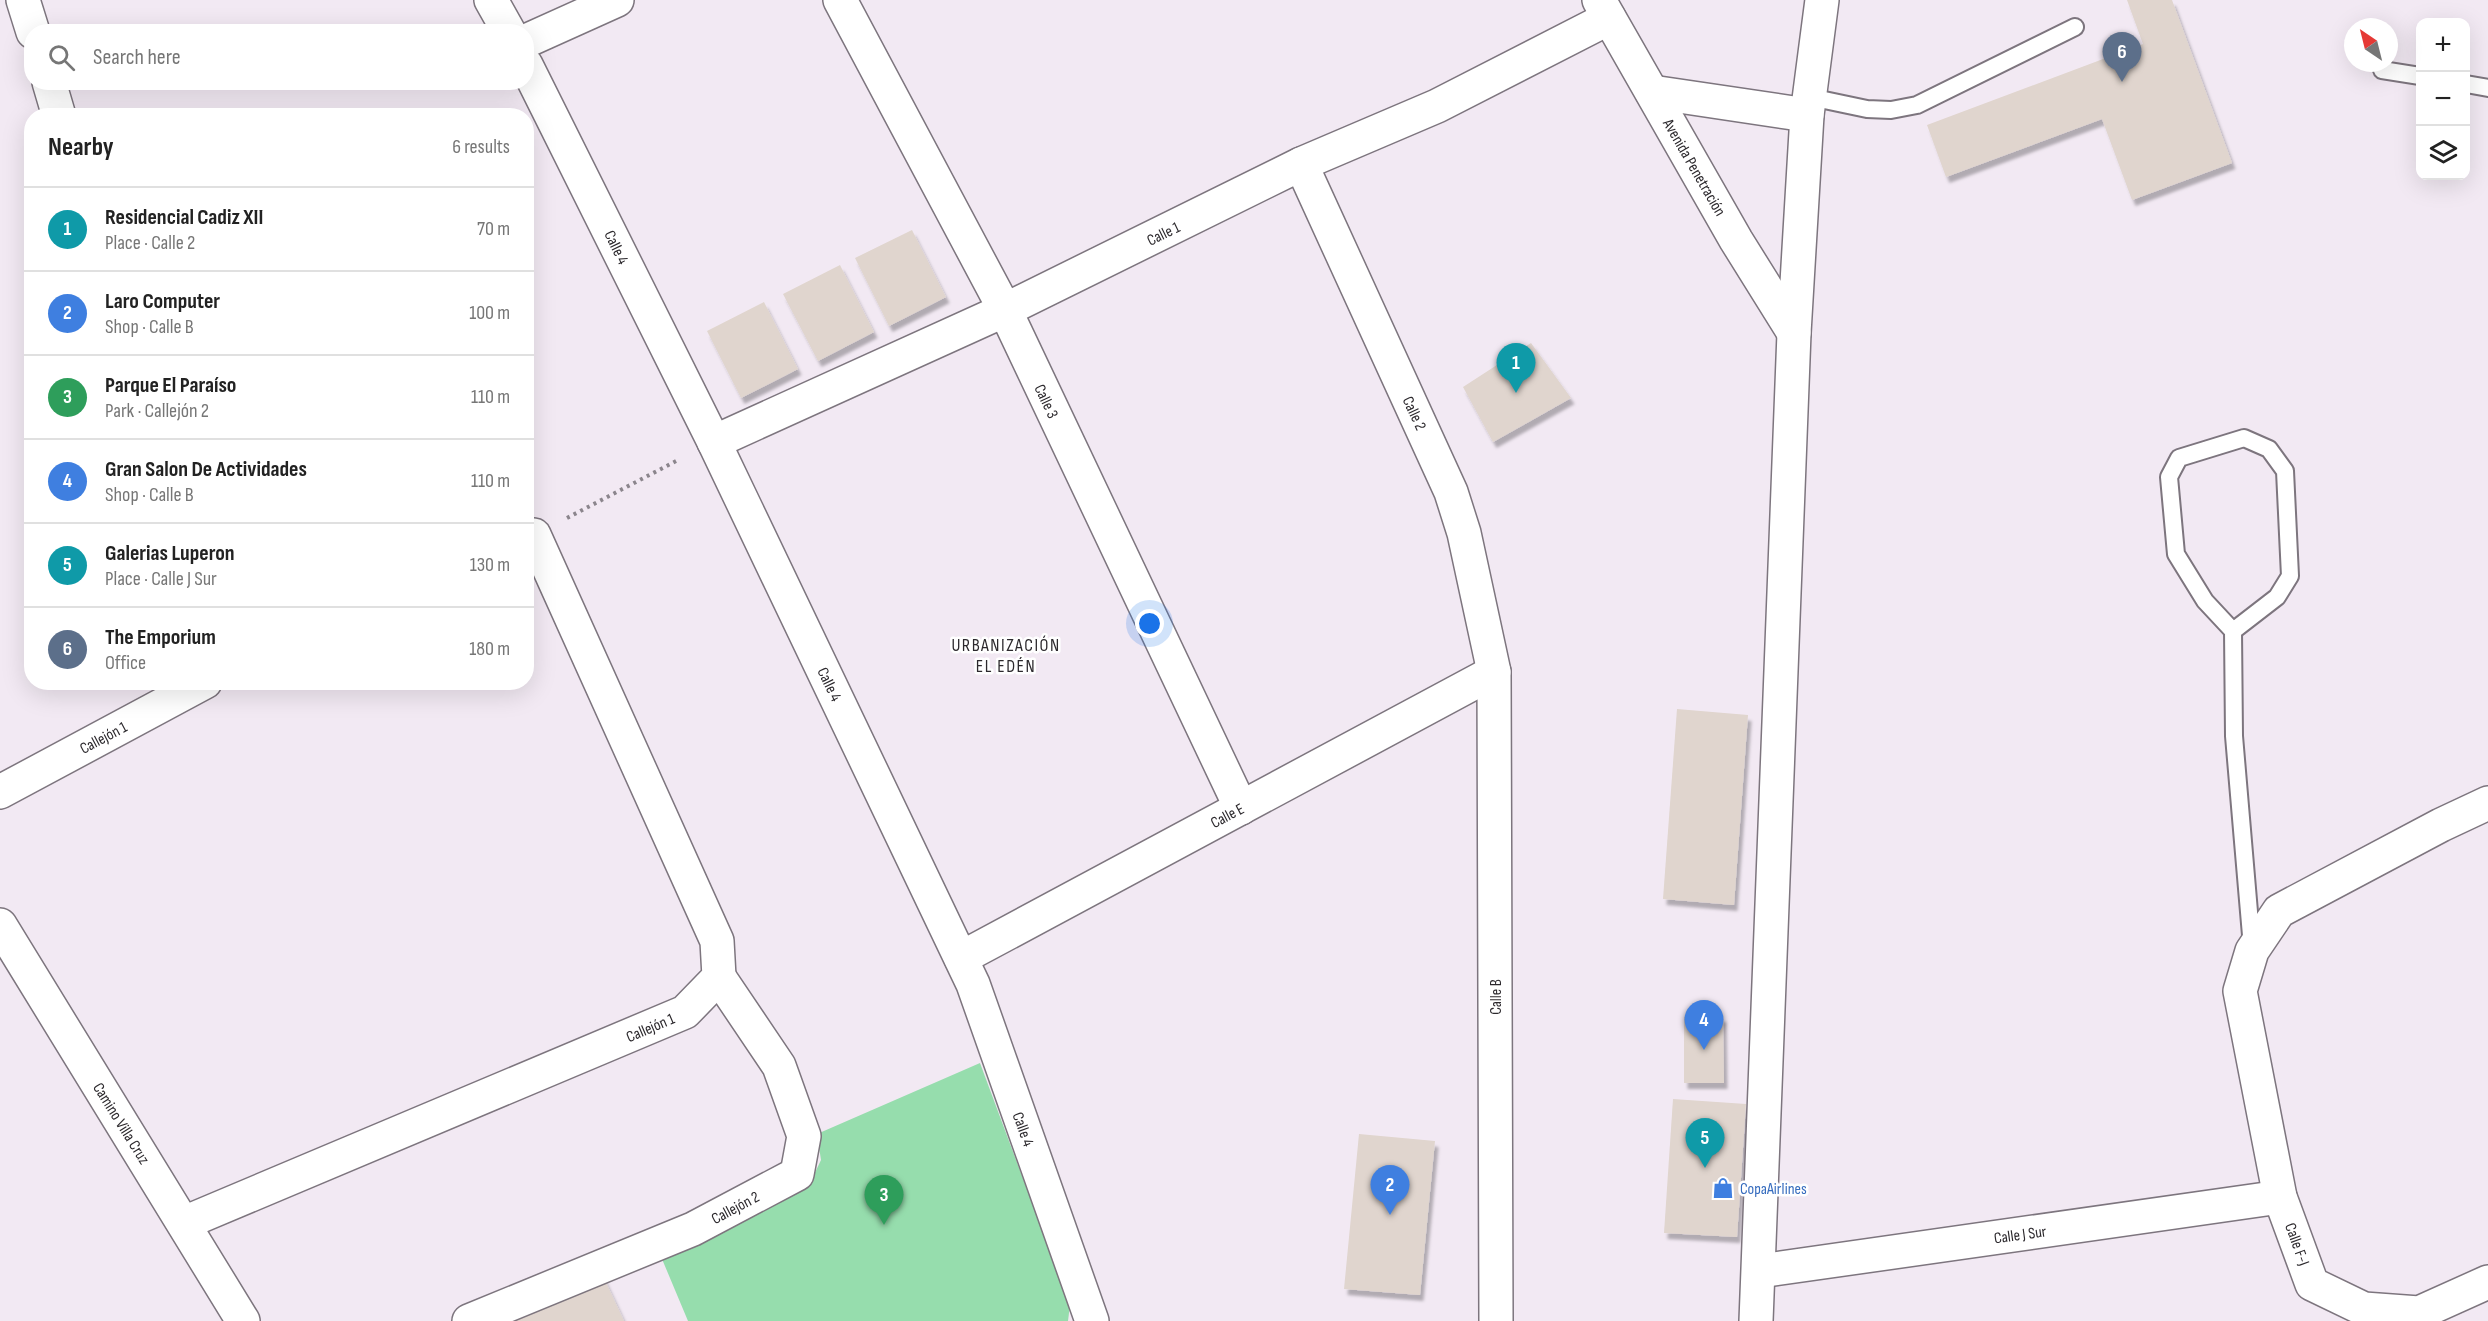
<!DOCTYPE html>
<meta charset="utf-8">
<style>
body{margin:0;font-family:"Sofia Sans Condensed",sans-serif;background:#f2f2f2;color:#222}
.controls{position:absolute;right:18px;top:18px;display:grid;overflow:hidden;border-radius:12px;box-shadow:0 6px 24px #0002}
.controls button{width:54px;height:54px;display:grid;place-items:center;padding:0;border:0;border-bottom:2px solid #e0e0e0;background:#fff;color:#222;font:30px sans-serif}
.compass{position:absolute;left:2344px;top:18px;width:54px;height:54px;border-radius:50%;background:#fff;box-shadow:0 6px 24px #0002;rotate:325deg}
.you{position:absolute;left:1150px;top:624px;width:21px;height:21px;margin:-15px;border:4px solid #fff;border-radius:50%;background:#1a73e8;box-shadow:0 0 0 9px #1a73e833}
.badge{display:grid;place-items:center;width:39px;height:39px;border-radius:50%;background:#b55318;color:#fff;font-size:20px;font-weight:700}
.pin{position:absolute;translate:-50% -50px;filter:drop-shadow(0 2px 3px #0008)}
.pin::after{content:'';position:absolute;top:32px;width:21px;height:18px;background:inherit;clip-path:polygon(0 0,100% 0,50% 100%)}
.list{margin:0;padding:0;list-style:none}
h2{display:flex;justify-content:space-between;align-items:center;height:78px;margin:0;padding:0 24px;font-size:26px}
h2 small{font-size:20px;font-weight:400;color:#767676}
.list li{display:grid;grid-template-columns:39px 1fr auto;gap:18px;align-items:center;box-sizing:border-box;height:84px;padding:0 24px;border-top:2px solid #e0e0e0}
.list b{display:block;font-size:22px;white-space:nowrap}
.list p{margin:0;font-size:20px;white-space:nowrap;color:#767676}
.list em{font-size:20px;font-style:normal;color:#767676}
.icon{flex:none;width:33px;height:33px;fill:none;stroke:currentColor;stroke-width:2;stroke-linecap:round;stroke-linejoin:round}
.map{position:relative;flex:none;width:2488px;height:1321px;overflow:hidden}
.search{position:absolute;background:#fff;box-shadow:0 6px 24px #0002;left:24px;top:24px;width:510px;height:66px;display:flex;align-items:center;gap:15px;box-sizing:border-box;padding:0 21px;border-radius:24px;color:#767676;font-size:22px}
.panel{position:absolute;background:#fff;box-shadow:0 6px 24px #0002;left:24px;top:108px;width:510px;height:582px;border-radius:24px}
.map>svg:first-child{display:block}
</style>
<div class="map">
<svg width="2488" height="1321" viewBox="0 0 2488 1321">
<defs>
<filter id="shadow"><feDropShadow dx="3.5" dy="6" stdDeviation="1.5" flood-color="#0004"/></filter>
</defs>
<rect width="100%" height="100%" fill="#f2e9f3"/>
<polygon fill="#96ddad" points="980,1063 1070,1305 1068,1321 688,1321 662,1259 811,1181 821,1160 817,1134"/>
<g fill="#e0d5ce" filter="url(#shadow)">
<polygon points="2127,0 2172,0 2232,163 2132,200 2102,119 1946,177 1927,125 2143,44"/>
<polygon points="912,230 946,297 889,326 855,258"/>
<polygon points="840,265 874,332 818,361 783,294"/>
<polygon points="764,302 798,369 741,398 707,331"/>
<polygon points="1531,343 1571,398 1493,442 1463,387"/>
<polygon points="1677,709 1748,715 1734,905 1663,899"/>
<polygon points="1723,1016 1724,1083 1684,1083 1684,1017"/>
<polygon points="1673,1099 1746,1104 1737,1237 1664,1233"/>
<polygon points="1359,1134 1435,1141 1420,1295 1344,1289"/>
<polygon points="601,1272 624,1321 497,1321"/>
</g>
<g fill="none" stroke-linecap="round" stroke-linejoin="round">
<defs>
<g id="service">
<polyline points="2382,70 2420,76"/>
<polyline points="2466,84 2488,88"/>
<polyline points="1810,97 1867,109 1891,110 1917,105 2075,27"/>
<polyline points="2233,631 2205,601 2176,554 2169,477 2179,458 2244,438 2269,449 2285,471 2290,576 2277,597 2233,631 2234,736 2252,947"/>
</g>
<g id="minor">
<polyline points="23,0 33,32"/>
<polyline points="491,0 509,32"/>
<polyline points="840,0 1005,310 1241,808"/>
<polyline points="1599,0 1736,240 1794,333"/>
<polyline points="526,41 617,0"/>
<polyline points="526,65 714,442 973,984 1092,1321"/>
<polyline points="49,82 59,116"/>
<polyline points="1652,92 1807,115"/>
<polyline points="1301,164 1451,492 1464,533 1494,672 1496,1321"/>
<polyline points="714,442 1005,310 1301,164 1437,106 1609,18"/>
<polyline points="0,792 205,682"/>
<polyline points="2488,803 2441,825 2279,911 2252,951 2240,991 2280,1197 2312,1284 2364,1309 2419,1313 2488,1282"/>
<polyline points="0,925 243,1321"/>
<polyline points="961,958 1494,672"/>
<polyline points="184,1223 685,1012 719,977 717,941 534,535 526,534"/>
<polyline points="1760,1271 2280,1197"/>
<polyline points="469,1321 693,1229 797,1174 804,1136 779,1066 719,977"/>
</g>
<polyline id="secondary" points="1756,1321 1794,333 1807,115 1822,0"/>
</defs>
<use href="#service" stroke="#7d757e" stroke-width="20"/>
<use href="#minor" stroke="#7d757e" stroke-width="36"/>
<use href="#secondary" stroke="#7d757e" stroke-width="36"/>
<polyline stroke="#8b858c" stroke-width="4" stroke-dasharray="3 4.5" stroke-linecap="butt" points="567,518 680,459"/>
<use href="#service" stroke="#fff" stroke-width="16"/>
<use href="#minor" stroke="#fff" stroke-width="33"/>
<use href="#secondary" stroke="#fff" stroke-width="33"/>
</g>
<defs>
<symbol id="shop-bare" viewBox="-9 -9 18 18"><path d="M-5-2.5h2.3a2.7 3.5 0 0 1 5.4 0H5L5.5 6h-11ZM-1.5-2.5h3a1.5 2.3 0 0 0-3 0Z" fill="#3f7fe0" stroke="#fff" stroke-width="2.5" paint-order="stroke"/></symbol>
</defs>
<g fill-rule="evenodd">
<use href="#shop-bare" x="1708" y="1173" width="30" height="30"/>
</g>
<g text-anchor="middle" stroke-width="5" stroke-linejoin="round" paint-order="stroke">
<g font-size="16" fill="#2c292d" stroke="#fff">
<text transform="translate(1695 167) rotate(60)" y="6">Avenida Penetración</text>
<text transform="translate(1163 233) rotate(-26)" y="6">Calle 1</text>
<text transform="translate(617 247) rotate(64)" y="6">Calle 4</text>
<text transform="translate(1047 401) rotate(65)" y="6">Calle 3</text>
<text transform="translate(1415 413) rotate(65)" y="6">Calle 2</text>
<text transform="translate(830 684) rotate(64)" y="6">Calle 4</text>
<text transform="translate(103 737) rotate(-28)" y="6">Callejón 1</text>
<text transform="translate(1227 815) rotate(-28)" y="6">Calle E</text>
<text transform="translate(1495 997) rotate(-90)" y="6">Calle B</text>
<text transform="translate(650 1027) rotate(-23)" y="6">Callejón 1</text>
<text transform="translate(122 1123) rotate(58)" y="6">Camino Villa Cruz</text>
<text transform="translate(1024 1129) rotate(70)" y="6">Calle 4</text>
<text transform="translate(735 1207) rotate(-28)" y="6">Callejón 2</text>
<text transform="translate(2020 1234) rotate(-8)" y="6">Calle J Sur</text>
<text transform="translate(2298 1244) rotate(70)" y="6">Calle F-J</text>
</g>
<g font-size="16" fill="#366cbe" stroke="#fff" text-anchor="start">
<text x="1740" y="1194">CopaAirlines</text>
</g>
<g font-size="18" letter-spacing="1.5" fill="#2c292d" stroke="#fff">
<text x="1006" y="651">URBANIZACIÓN<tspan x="1006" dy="21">EL EDÉN</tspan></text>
</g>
</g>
</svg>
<div class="controls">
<button>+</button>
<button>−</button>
<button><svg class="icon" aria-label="layers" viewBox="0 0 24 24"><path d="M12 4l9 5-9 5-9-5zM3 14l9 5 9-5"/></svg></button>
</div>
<svg class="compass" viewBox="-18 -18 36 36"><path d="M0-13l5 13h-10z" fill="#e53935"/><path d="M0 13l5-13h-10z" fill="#767676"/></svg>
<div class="you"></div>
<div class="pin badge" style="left:1516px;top:393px;background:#0f9aa8">1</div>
<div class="pin badge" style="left:1390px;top:1215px;background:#3f7fe0">2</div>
<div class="pin badge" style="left:884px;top:1225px;background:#2e9e5b">3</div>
<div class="pin badge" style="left:1704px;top:1050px;background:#3f7fe0">4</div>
<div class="pin badge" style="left:1705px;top:1168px;background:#0f9aa8">5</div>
<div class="pin badge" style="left:2122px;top:82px;background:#5c6f8a">6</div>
<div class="search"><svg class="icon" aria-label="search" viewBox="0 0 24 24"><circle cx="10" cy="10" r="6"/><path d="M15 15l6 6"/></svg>Search here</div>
<section class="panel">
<h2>Nearby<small>6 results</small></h2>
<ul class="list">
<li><span class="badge" style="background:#0f9aa8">1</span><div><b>Residencial Cadiz XII</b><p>Place · Calle 2</p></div><em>70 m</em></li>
<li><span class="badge" style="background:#3f7fe0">2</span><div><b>Laro Computer</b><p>Shop · Calle B</p></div><em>100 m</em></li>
<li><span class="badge" style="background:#2e9e5b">3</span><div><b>Parque El Paraíso</b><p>Park · Callejón 2</p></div><em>110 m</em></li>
<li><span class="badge" style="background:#3f7fe0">4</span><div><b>Gran Salon De Actividades</b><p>Shop · Calle B</p></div><em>110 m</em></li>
<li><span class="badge" style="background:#0f9aa8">5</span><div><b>Galerias Luperon</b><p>Place · Calle J Sur</p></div><em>130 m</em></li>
<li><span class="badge" style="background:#5c6f8a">6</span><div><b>The Emporium</b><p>Office</p></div><em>180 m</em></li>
</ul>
</section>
</div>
